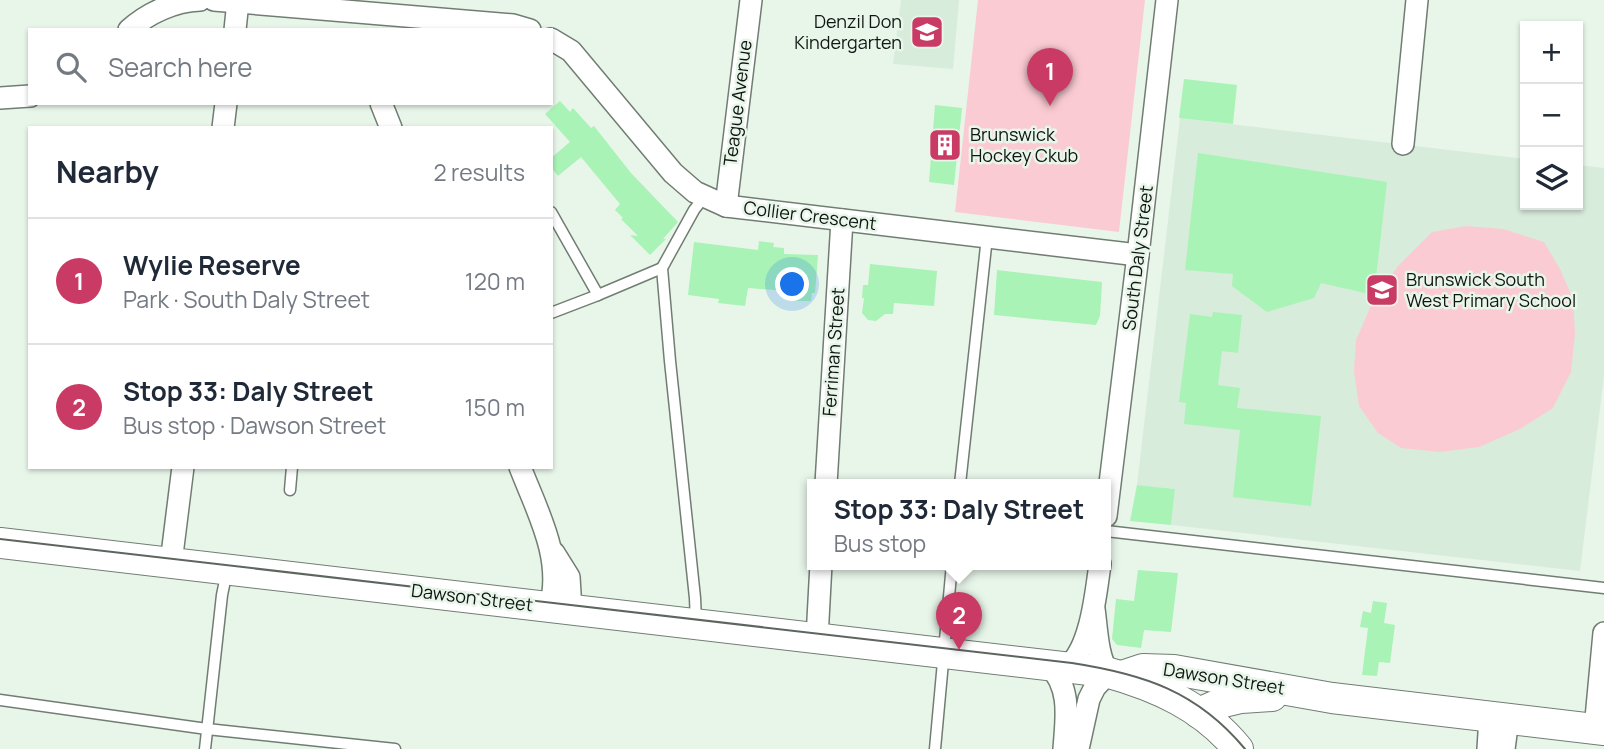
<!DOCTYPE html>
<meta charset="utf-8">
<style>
body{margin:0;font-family:Manrope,sans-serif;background:#f2f2f3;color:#1f2937}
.controls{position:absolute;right:21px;top:21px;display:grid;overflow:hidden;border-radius:0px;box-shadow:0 2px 5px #0004}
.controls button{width:63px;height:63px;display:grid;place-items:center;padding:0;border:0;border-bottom:2px solid #e0e1e3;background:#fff;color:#1f2937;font:35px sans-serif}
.you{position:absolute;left:793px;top:285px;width:24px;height:24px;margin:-18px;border:5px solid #fff;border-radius:50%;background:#1a73e8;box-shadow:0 0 0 10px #1a73e833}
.badge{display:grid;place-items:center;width:46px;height:46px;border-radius:50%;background:#c93a65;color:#fff;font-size:23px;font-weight:700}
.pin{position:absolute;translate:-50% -58px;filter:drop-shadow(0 2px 4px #0008)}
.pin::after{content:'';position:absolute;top:37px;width:24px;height:21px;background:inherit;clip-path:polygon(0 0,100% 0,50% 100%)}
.popup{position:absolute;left:807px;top:479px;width:304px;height:91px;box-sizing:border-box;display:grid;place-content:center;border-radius:0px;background:#fff;filter:drop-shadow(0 2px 5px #0005);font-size:23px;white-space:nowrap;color:#747a83}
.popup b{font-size:26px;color:#1f2937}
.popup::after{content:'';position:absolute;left:50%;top:100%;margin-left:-14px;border:14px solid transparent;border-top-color:#fff}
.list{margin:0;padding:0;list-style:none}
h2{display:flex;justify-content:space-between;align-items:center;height:91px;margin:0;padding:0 28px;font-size:30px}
h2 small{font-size:23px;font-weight:400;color:#747a83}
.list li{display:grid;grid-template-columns:46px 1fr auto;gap:21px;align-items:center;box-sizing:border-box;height:126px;padding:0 28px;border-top:2px solid #e0e1e3}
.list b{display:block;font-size:26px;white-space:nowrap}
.list p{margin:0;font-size:23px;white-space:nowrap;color:#747a83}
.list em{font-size:23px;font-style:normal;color:#747a83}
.icon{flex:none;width:38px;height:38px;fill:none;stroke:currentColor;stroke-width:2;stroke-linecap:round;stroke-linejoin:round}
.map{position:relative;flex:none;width:1604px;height:749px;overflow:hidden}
.search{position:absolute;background:#fff;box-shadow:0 2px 5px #0004;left:28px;top:28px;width:525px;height:77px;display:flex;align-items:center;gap:18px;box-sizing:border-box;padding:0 24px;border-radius:0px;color:#747a83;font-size:26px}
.panel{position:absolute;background:#fff;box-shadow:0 2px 5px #0004;left:28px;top:126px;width:525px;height:343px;border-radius:0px}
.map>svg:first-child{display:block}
</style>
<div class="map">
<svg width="1604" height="749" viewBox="0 0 1604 749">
<rect width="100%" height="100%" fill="#e8f6ea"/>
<g fill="#d8ecdb">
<polygon points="901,0 959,0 953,69 893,64"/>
<polygon points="1180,118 1525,159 1525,205 1578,205 1578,165 1604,168 1604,376 1580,571 1171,525 1175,489 1137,485"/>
</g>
<g fill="#fbcbd3">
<polygon points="978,0 1145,0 1119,232 955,212"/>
<polygon points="1466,226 1503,229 1544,242 1560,269 1573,299 1575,334 1571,372 1553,408 1520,429 1479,447 1440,452 1401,448 1378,433 1359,406 1354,371 1356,340 1373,301 1398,266 1432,232"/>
</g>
<g fill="#a8f3b5">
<polygon points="1184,79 1237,85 1233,124 1179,118"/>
<polygon points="560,101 570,112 573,108 591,128 594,126 631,173 678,222 663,239 666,239 650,255 630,235 638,236 621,219 623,218 615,210 620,204 581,157 558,176 551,167 551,158 570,142 545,114"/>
<polygon points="935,105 962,108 954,185 929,182"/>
<polygon points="1198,153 1387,182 1374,295 1321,283 1314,298 1267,312 1232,286 1233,274 1185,270"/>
<polygon points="759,241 774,243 773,247 784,248 784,254 818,255 815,293 812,293 811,301 787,301 788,291 748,288 745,306 718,303 719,299 688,295 694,242 758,250"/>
<polygon points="870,264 937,271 934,306 894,303 893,314 885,314 876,321 868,320 862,313 864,298 862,298 863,285 868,285"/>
<polygon points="997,270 1102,282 1100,316 1096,325 994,315"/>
<polygon points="1213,312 1242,315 1238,353 1222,351 1218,385 1240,388 1237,408 1321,416 1311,506 1233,497 1240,430 1184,424 1186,403 1179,402 1190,314 1212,317"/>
<polygon points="1137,485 1175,489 1171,525 1130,521"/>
<polygon points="1138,570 1178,573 1171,632 1144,630 1141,648 1117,645 1112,639 1116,599 1134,601"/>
<polygon points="1373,601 1387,603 1384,623 1395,625 1390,663 1379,662 1377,676 1362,675 1368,628 1360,627 1363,611 1371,613"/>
</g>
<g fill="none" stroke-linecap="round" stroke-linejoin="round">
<defs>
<g id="lane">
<polyline points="551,212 598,295 551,313"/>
<polyline points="598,295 662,268"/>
<polyline points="960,484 987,237"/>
<polyline points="290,490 292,467"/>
<polyline points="1106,531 1604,588"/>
<polyline points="696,622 695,598 670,361 662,268 694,210 704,197"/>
<polyline points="0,700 207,729 395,749"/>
<polyline points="205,749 222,595 227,571"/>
<polyline points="935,749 952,564"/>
</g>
<g id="street">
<polyline points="214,0 513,25 530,30"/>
<path d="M129,30c19,-17 45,-29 71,-30"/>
<polyline points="235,30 238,1"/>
<polyline points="551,39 571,51 673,173 695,192 726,206 1138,255"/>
<polyline points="0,98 30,96"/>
<polyline points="381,103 391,128"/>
<polyline points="223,128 226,103"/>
<polyline points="1403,144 1417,0"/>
<polyline points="726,206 751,0"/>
<path d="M520,467c17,44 44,92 30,140"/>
<polyline points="826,484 842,220"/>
<polyline points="1106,516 1138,255 1167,0"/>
<polyline points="554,553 569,577 571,610"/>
<polyline points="171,563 183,467"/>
<polyline points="817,638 821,564"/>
<path d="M1049,665c23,24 17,54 15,84"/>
<path d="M1067,667c24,-18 29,-75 33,-103"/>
<polyline points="1595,729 1604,633"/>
<path d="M1078,749l11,-50 6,-12 13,-14c-11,-18 -11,-43 -14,-64"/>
<polyline points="1488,749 1490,717"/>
<polyline points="1504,749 1508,719"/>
</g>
<g id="secondary">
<path d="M0,543l1106,129c51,14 98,35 132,77"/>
<polyline points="1125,675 1143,669 1174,670 1332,698 1604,730"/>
<polyline points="1199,713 1224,702 1241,698 1272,696"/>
</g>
</defs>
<use href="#lane" stroke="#717d73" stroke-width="13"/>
<use href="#street" stroke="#717d73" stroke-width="24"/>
<use href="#secondary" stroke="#717d73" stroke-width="32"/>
<use href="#lane" stroke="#fff" stroke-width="10"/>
<use href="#street" stroke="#fff" stroke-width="21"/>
<use href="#secondary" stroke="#fff" stroke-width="30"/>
<path stroke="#5d655e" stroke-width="2" d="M0,539l1072,124c71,11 125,28 173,86"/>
</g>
<defs>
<symbol id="school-square" viewBox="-11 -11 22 22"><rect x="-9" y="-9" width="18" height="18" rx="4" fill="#c93a65" stroke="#e8f6ea"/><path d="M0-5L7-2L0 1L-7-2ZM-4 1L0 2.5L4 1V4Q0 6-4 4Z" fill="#fff"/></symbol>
<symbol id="building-square" viewBox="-11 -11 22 22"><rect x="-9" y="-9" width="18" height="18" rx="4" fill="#c93a65" stroke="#e8f6ea"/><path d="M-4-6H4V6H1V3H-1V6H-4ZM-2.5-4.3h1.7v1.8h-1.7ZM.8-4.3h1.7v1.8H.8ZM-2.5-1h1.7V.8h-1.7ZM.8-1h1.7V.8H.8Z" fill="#fff"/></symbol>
</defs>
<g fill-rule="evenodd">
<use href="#school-square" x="908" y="13" width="38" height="38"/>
<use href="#building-square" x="926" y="126" width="38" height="38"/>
<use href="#school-square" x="1363" y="271" width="38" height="38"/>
</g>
<g text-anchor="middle" stroke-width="5" stroke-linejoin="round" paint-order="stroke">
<g font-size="18" fill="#101511" stroke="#e8f6ea" text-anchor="start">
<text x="902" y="28" text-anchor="end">Denzil Don<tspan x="902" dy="21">Kindergarten</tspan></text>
<text x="970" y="141">Brunswick<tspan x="970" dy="21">Hockey Ckub</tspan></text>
<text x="1406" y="286">Brunswick South<tspan x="1406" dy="21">West Primary School</tspan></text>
</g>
<g font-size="18" fill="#101511" stroke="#e8f6ea">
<text transform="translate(738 103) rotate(-83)" y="6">Teague Avenue</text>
<text transform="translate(810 216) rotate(7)" y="6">Collier Crescent</text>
<text transform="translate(1138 258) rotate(-83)" y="6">South Daly Street</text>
<text transform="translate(834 352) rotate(-86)" y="6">Ferriman Street</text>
<text transform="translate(472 598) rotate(7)" y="6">Dawson Street</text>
<text transform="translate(1224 679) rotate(9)" y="6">Dawson Street</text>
</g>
</g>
</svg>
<div class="controls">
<button>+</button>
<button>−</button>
<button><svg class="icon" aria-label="layers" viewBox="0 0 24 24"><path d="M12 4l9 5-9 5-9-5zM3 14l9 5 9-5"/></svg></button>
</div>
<div class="you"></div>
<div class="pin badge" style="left:1050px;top:106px">1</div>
<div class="pin badge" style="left:959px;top:650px">2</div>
<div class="popup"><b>Stop 33: Daly Street</b>Bus stop</div>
<div class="search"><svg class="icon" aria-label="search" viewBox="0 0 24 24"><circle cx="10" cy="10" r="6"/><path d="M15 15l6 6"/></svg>Search here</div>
<section class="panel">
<h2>Nearby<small>2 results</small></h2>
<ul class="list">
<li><span class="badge">1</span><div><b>Wylie Reserve</b><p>Park · South Daly Street</p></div><em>120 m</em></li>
<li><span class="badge">2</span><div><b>Stop 33: Daly Street</b><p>Bus stop · Dawson Street</p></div><em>150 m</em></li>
</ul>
</section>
</div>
